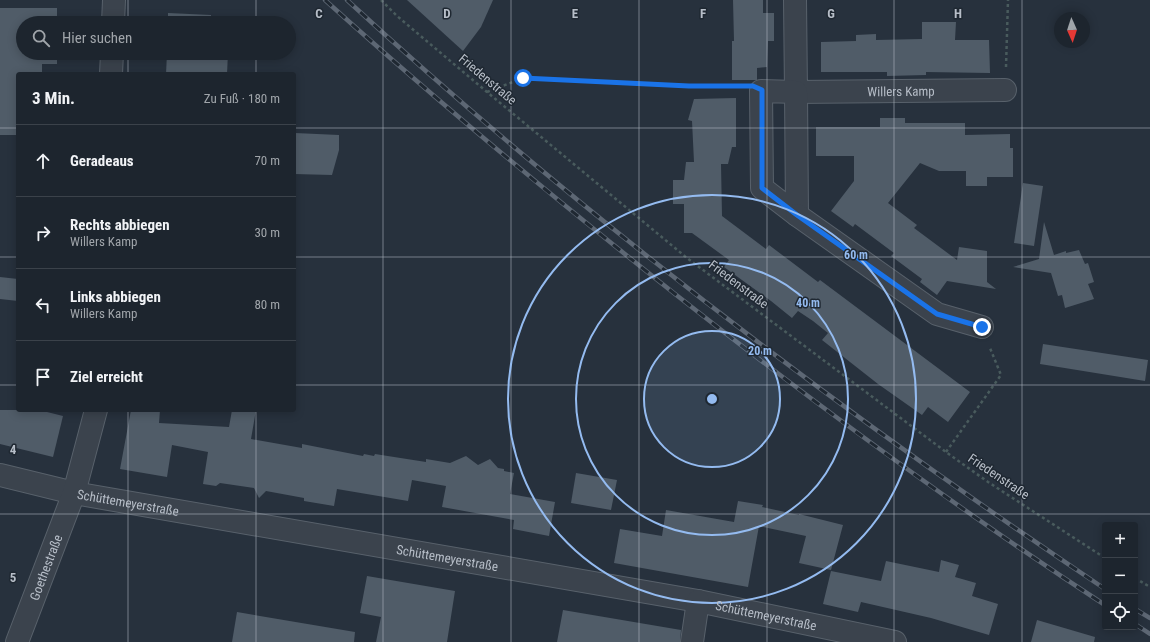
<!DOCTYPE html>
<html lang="de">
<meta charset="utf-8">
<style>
body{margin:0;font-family:"Roboto Condensed",sans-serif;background:#252d36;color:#f1f3f6}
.controls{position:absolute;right:12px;bottom:12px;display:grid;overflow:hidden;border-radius:4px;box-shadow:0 2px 10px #0003}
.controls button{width:36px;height:36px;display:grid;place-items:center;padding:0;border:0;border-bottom:1px solid #3b424a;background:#1d252e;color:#f1f3f6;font:20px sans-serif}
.compass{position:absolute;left:1054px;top:12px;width:36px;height:36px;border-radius:50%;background:#1d252e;box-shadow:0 2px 10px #0003;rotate:177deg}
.stop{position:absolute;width:12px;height:12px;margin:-9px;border:3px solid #1a73e8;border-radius:50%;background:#fff}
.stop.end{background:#1a73e8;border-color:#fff;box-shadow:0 1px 4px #0008}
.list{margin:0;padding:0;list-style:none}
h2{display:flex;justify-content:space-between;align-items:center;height:52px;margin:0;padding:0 16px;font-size:17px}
h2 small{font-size:13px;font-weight:400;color:#a0a5aa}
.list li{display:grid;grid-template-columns:26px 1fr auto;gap:12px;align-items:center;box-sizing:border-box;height:72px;padding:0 16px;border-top:1px solid #3b424a}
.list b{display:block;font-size:15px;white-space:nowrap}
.list p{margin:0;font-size:13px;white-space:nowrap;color:#a0a5aa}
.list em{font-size:13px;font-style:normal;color:#a0a5aa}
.icon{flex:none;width:22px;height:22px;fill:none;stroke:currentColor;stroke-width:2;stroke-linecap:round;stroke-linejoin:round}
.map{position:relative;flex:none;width:1150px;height:642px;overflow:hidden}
.search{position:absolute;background:#1d252e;box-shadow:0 2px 10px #0003;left:16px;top:16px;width:280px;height:44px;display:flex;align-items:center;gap:10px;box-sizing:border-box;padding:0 14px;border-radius:22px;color:#a0a5aa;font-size:15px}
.panel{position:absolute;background:#1d252e;box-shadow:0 2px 10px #0003;left:16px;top:72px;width:280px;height:340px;border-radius:4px}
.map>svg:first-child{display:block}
</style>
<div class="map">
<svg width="1150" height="642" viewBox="0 0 1150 642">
<rect width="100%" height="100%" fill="#27313d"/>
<g fill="#505c68">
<polygon points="407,0 493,0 481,27 463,51"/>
<polygon points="733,0 763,0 763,13 774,13 774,41 768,41 767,67 757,68 757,80 732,80 732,41 734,41"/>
<polygon points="0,8 57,8 57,23 23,23 23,53 57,53 57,64 42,64 42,74 18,74 18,135 0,135"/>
<polygon points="168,13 211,15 211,23 168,23"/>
<polygon points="922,22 956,22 955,40 989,40 990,73 926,72 926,75 887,76 887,72 821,72 821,42 856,41 856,35 876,34 876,40 922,39"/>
<polygon points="167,53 228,53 227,74 166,74"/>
<polygon points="736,98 736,147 732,147 728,164 721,164 722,216 766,249 769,245 818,282 820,280 970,392 948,422 928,407 922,415 878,384 822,340 828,333 813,321 798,311 792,318 771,301 724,267 729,260 692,233 684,233 684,204 673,204 673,180 684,180 686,162 694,162 692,121 688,120 694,99"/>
<polygon points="880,118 905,118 905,123 965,123 965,135 1010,134 1010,148 1013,148 1013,177 987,177 987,186 966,186 966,171 939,171 920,163 888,203 917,225 914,228 957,260 959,247 987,251 987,282 996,289 947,281 937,295 920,282 922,279 891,256 894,253 855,224 853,227 831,211 854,181 854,156 816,156 816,127 880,127"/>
<polygon points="295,133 339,135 339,150 332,175 294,174"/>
<polygon points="1023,183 1043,186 1034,246 1014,243"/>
<polygon points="1044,222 1054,255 1066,251 1066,253 1079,250 1085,264 1088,263 1094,282 1088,284 1094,299 1065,308 1062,295 1058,296 1051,273 1013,267 1039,259"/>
<polygon points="0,277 18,279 18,301 0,299"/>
<polygon points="1043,344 1148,360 1145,381 1040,364"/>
<polygon points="0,410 39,410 63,416 53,457 0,444"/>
<polygon points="131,410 160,410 159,423 229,427 232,410 256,410 251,439 302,448 302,444 363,456 364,454 374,456 375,454 426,462 426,459 450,463 466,456 478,465 490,459 498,468 504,469 504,471 514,473 510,494 555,502 549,536 513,529 514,520 442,507 446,486 412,480 408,501 337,489 334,506 304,501 304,498 266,491 259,498 254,488 220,483 216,486 203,484 208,452 172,445 167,477 120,469"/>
<polygon points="576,473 617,480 611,510 571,503"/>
<polygon points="738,501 763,505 762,507 799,515 799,514 843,525 831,570 799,563 806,536 759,526 748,587 614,563 620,529 662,536 666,510 734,522"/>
<polygon points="941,560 959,565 955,577 976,583 972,596 998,604 989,635 931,618 861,602 858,612 823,604 831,571 881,581 886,561 939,572"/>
<polygon points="367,576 455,591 447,642 376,642 381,617 360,613"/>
<polygon points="563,610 681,630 680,642 557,642"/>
<polygon points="237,612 355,632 354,642 232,642"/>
<polygon points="1037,620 1095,637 1094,642 1031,642"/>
</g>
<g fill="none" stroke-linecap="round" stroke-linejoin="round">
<defs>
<g id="street">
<path id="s1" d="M795,0l1,92 209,-2"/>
<polyline points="113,23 114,0"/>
<polyline points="111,74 112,53"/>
<polygon points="761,91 796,92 797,215 762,188"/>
<polyline points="797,215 937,314 982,327"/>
<path id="s2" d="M0,475l74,18 624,108 197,41"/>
<path id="s3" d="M17,642l57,-149 22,-83"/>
<polyline points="692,642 698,601"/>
</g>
</defs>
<use href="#street" stroke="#58616b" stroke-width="24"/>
<g stroke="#495b5d" stroke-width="2.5" stroke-dasharray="3 3" stroke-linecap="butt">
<polyline points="381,0 397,16 487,92 687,258 946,452 988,482 1105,558"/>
<polyline points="1006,67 1008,0"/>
<polyline points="487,92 523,78 689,86 740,86"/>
<polyline points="946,452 1001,375 990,348"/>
<polyline points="1135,578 1150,587"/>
</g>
<use href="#street" stroke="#3b434d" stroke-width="22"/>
<defs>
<g id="rail">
<path d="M325,0c113,102 230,199 350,294 139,109 281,214 430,311"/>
<path d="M347,0c236,217 492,411 758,589"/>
<polyline points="1135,609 1150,618"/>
<polyline points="1135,624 1150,634"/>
</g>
</defs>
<use href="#rail" stroke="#5d6774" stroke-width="4.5"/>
<use href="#rail" stroke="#1f2832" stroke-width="3" stroke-dasharray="9" stroke-linecap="butt"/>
</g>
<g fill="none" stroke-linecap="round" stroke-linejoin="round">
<polyline stroke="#1a73e8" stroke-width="5" points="523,78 689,86 753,86 762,90 762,188 797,215 937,314 982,327"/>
</g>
<path fill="none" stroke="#b7bec8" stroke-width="1" stroke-opacity="0.55" d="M128,0v23M256,0v23M383,0v642M511,0v642M639,0v642M767,0v642M894,0v642M1022,0v642M128,53v21M256,53v21M0,128h18M294,128h856M0,257h18M294,257h856M0,385h18M294,385h856M128,410v232M256,410v232M0,514h1150"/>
<circle cx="712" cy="399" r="68" fill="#94bbf0" fill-opacity=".12"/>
<g fill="none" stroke="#94bbf0" stroke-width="2">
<circle cx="712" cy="399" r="68"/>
<circle cx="712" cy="399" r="136"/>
<circle cx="712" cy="399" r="204"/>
</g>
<g text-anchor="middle" stroke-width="3" stroke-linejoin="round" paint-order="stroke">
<g font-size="13" fill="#b7bec8" stroke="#1f2832">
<text transform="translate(488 79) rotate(40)" y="5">Friedenstraße</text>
<text dy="5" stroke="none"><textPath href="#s1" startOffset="197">Willers Kamp</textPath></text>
<text transform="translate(739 284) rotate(37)" y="5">Friedenstraße</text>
<text transform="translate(999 476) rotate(34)" y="5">Friedenstraße</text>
<text dy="5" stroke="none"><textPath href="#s2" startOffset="131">Schüttemeyerstraße</textPath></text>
<text dy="5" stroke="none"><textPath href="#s2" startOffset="455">Schüttemeyerstraße</textPath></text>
<text dy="5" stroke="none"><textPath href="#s3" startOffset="80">Goethestraße</textPath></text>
<text dy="5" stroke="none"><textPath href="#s2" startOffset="779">Schüttemeyerstraße</textPath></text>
</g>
</g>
<g font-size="13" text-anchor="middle" font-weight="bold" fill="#b7bec8" stroke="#1f2832" stroke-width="3" stroke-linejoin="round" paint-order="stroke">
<text x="319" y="18">C</text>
<text x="447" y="18">D</text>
<text x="575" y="18">E</text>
<text x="703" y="18">F</text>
<text x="831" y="18">G</text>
<text x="958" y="18">H</text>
<text x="13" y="454">4</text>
<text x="13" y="582">5</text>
</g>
<circle cx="712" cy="399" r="6" fill="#94bbf0" stroke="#1f2832" stroke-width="2"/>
<g font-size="12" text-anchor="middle" font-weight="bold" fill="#94bbf0" stroke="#1f2832" stroke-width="3" stroke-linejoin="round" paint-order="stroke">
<text x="856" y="259">60 m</text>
<text x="808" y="307">40 m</text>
<text x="760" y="355">20 m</text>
</g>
</svg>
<div class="controls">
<button>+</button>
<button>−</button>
<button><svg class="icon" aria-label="locate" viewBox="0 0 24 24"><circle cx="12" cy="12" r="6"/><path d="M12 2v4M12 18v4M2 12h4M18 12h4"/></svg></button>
</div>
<svg class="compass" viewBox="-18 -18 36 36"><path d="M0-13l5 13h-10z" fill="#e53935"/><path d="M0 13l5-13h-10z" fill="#a0a5aa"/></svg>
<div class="stop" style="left:523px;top:78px"></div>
<div class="stop end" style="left:982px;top:327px"></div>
<div class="search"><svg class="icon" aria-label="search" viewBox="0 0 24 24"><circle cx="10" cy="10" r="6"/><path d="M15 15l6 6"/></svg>Hier suchen</div>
<section class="panel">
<h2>3 Min.<small>Zu Fuß · 180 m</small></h2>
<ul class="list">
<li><svg class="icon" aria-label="ahead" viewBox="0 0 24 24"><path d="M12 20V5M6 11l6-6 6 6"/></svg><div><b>Geradeaus</b></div><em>70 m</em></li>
<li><svg class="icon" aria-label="right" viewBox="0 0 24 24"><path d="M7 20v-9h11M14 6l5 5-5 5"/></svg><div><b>Rechts abbiegen</b><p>Willers Kamp</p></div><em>30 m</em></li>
<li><svg class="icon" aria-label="left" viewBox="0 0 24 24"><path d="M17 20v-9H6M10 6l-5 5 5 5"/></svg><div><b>Links abbiegen</b><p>Willers Kamp</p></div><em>80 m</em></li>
<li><svg class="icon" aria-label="arrive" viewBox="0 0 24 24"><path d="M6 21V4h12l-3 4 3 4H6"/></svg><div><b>Ziel erreicht</b></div></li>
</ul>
</section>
</div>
